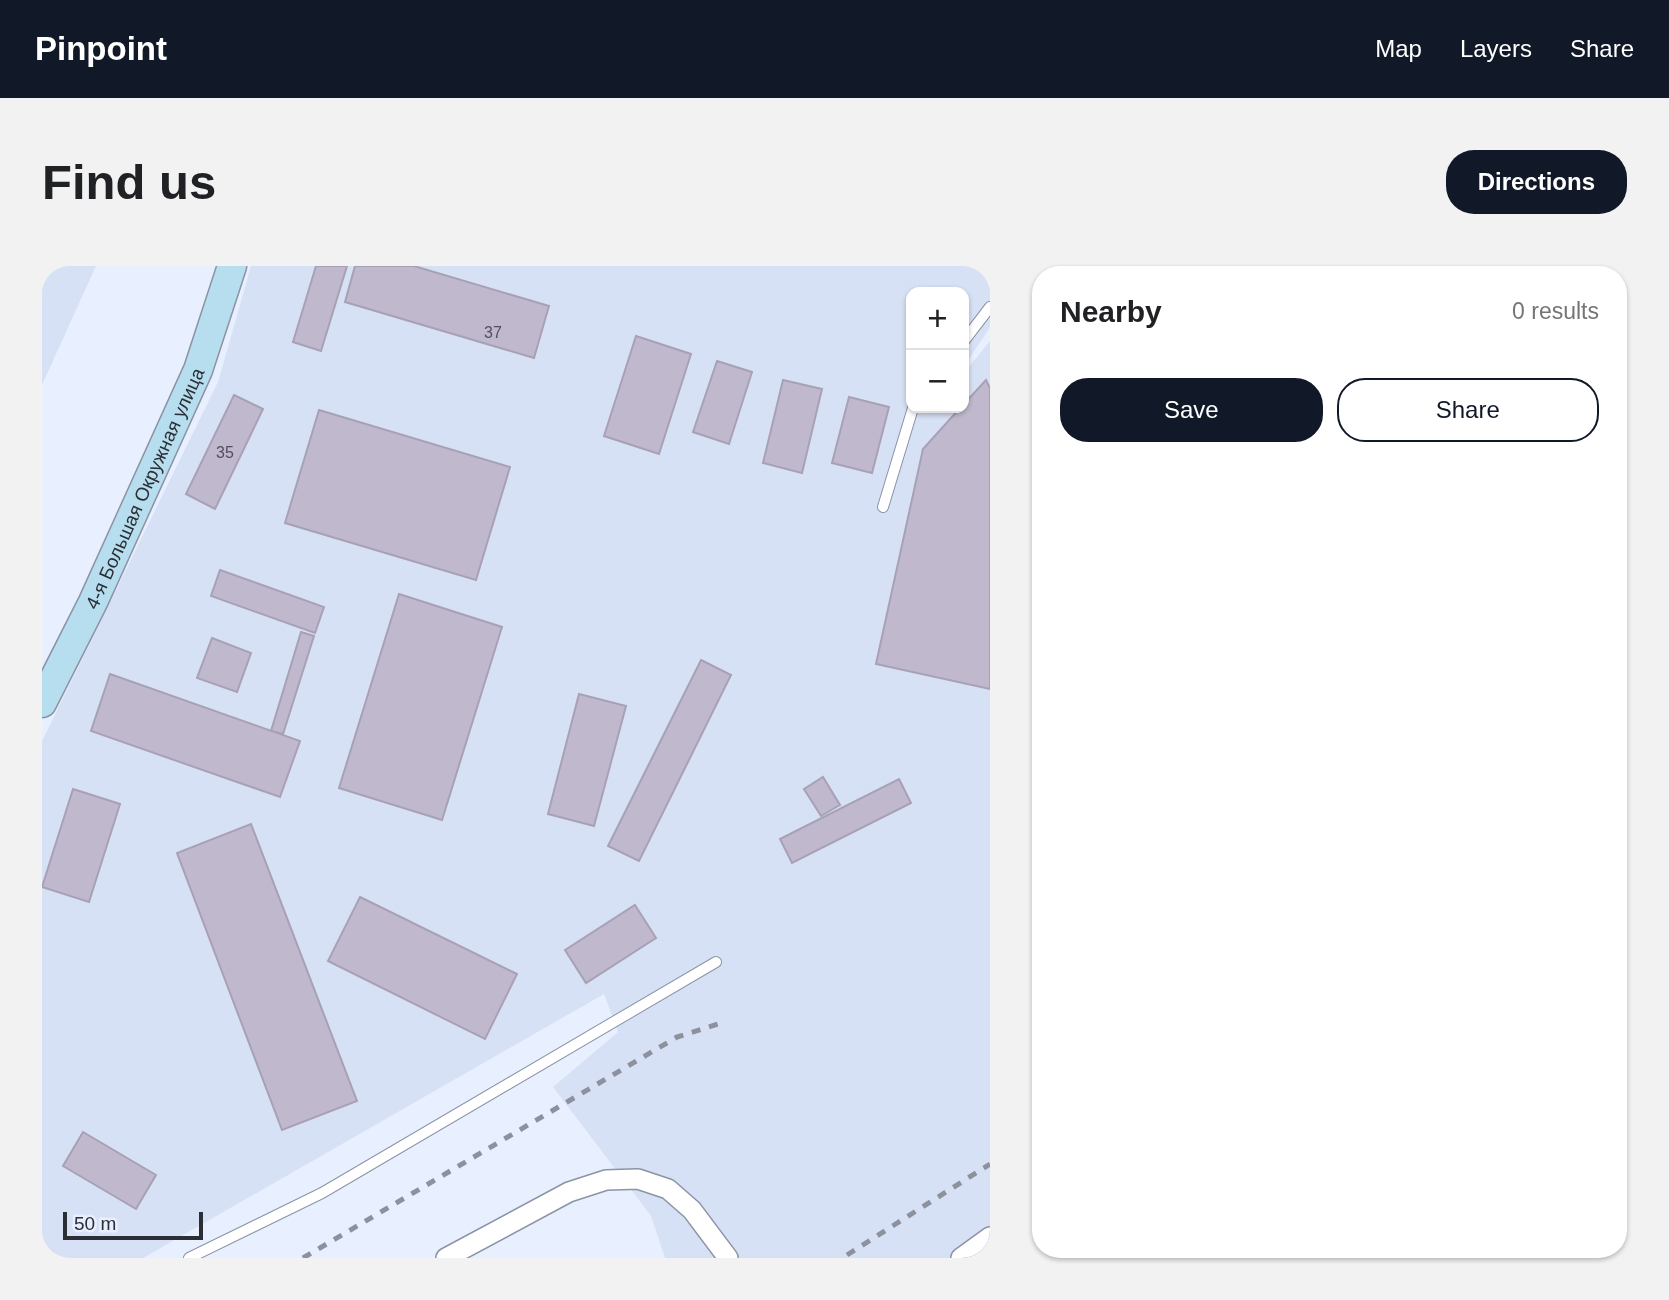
<!DOCTYPE html>
<meta charset="utf-8">
<style>
body{margin:0;font-family:Arial,sans-serif;background:#f2f2f2;color:#202124}
.controls{position:absolute;right:21px;top:21px;display:grid;overflow:hidden;border-radius:14px;box-shadow:0 2px 5px #0004}
.controls button{width:63px;height:63px;display:grid;place-items:center;padding:0;border:0;border-bottom:2px solid #e0e0e0;background:#fff;color:#202124;font:35px sans-serif}
.scale{position:absolute;left:21px;bottom:18px;width:140px;box-sizing:border-box;padding-left:7px;border:4px solid #2b2e36;border-top:0;font-size:19px;line-height:24px;white-space:nowrap;color:#2b2e36;-webkit-text-stroke:5px #e8efff;paint-order:stroke}
.list{margin:0;padding:0;list-style:none}
h2{display:flex;justify-content:space-between;align-items:center;height:91px;margin:0;padding:0 28px;font-size:30px}
h2 small{font-size:23px;font-weight:400;color:#757577}
.actions{display:flex;gap:14px;padding:21px 28px}
.actions a{flex:1;padding:16px 0;border:2px solid #111827;border-radius:28px;text-align:center;font-size:24px;color:#111827}
.actions .main{background:#111827;color:#fff}
.map{position:relative;flex:none;width:948px;height:992px;overflow:hidden;border-radius:28px}
header{display:flex;align-items:center;gap:42px;box-sizing:border-box;height:98px;padding:0 35px;background:#111827;color:#fff}
header strong{font-size:33px}
nav{display:flex;gap:38px;margin-inline-start:auto;font-size:24px}
.intro{display:flex;align-items:center;justify-content:space-between;box-sizing:border-box;height:168px;padding:0 42px}
h1{margin:0;font-size:49px}
.button{padding:18px 32px;border-radius:28px;background:#111827;color:#fff;font-size:24px;font-weight:700}
main{display:flex;gap:42px;padding:0 42px}
aside{flex:1;background:#fff;border-radius:28px;box-shadow:0 2px 5px #0004}
.map>svg:first-child{display:block}
</style>
<header>
<strong>Pinpoint</strong>
<nav><a>Map</a><a>Layers</a><a>Share</a></nav>
</header>
<div class="intro"><h1>Find us</h1><a class="button">Directions</a></div>
<main>
<div class="map">
<svg width="948" height="992" viewBox="0 0 948 992">
<rect width="100%" height="100%" fill="#e8efff"/>
<g fill="#d7e1f5">
<polygon points="0,0 54,0 0,119"/>
<polygon points="209,0 948,0 948,61 922,101 922,26 869,26 869,142 922,142 922,107 948,75 948,992 623,992 609,950 511,821 576,766 562,728 101,992 0,992 0,475 176,116"/>
</g>
<g fill="#c0b9cd" stroke="#a8a1b5" stroke-width="2">
<polygon points="274,0 305,0 279,85 251,76"/>
<polygon points="313,0 372,0 507,40 492,92 303,36"/>
<polygon points="594,70 649,88 617,188 562,170"/>
<polygon points="675,95 710,106 687,178 651,166"/>
<polygon points="741,114 780,123 760,207 721,197"/>
<polygon points="944,114 948,122 948,423 834,398 881,183 918,142 922,142 922,138"/>
<polygon points="192,129 221,143 173,243 144,228"/>
<polygon points="807,131 847,141 830,207 790,197"/>
<polygon points="277,144 468,201 434,314 243,257"/>
<polygon points="178,304 282,341 273,367 169,330"/>
<polygon points="357,328 460,361 400,554 297,522"/>
<polygon points="259,366 272,370 241,468 229,465"/>
<polygon points="170,372 209,387 195,426 155,412"/>
<polygon points="659,394 689,409 597,595 566,580"/>
<polygon points="68,408 258,475 238,531 49,465"/>
<polygon points="537,428 584,440 552,560 506,548"/>
<polygon points="781,511 798,539 779,550 762,523"/>
<polygon points="857,513 869,537 750,597 738,573"/>
<polygon points="31,523 78,538 47,636 0,621"/>
<polygon points="209,558 315,835 240,864 135,587"/>
<polygon points="318,631 475,708 443,773 286,695"/>
<polygon points="593,639 614,672 544,717 523,684"/>
<polygon points="41,866 114,909 94,943 21,900"/>
</g>
<g fill="none" stroke-linecap="round" stroke-linejoin="round">
<defs>
<g id="lane">
<polyline points="922,75 948,41"/>
<polyline points="841,241 871,142"/>
<polyline points="147,992 280,927 674,696"/>
</g>
<g id="street">
<polyline points="404,992 527,926 564,914 596,913 626,923 650,944 686,992"/>
<polyline points="919,992 948,971"/>
</g>
<g id="secondary">
<path id="s1" d="M0,437l51,-101 105,-232 34,-104"/>
</g>
</defs>
<use href="#lane" stroke="#8b93a5" stroke-width="12"/>
<use href="#street" stroke="#8b93a5" stroke-width="22"/>
<use href="#secondary" stroke="#8b93a5" stroke-width="31"/>
<use href="#lane" stroke="#fff" stroke-width="10"/>
<use href="#street" stroke="#fff" stroke-width="19"/>
<use href="#secondary" stroke="#b6deee" stroke-width="28"/>
<g stroke="#8c919d" stroke-width="5" stroke-dasharray="9 9" stroke-linecap="butt">
<polyline points="805,989 948,898"/>
<polyline points="261,992 635,771 676,758"/>
</g>
</g>
<g text-anchor="middle" stroke-width="7" stroke-linejoin="round" paint-order="stroke">
<g font-size="16" fill="#50515c">
<text x="451" y="72">37</text>
<text x="183" y="192">35</text>
</g>
<g font-size="19" fill="#2b2e36" stroke="#e8efff">
<text dy="7" stroke="none"><textPath href="#s1" startOffset="238">4-я Большая Окружная улица</textPath></text>
</g>
</g>
</svg>
<div class="controls">
<button>+</button>
<button>−</button>
</div>
<div class="scale">50 m</div>
</div>
<aside>
<h2>Nearby<small>0 results</small></h2>
<ul class="list">
</ul>
<div class="actions"><a class="main">Save</a><a>Share</a></div>
</aside>
</main>
